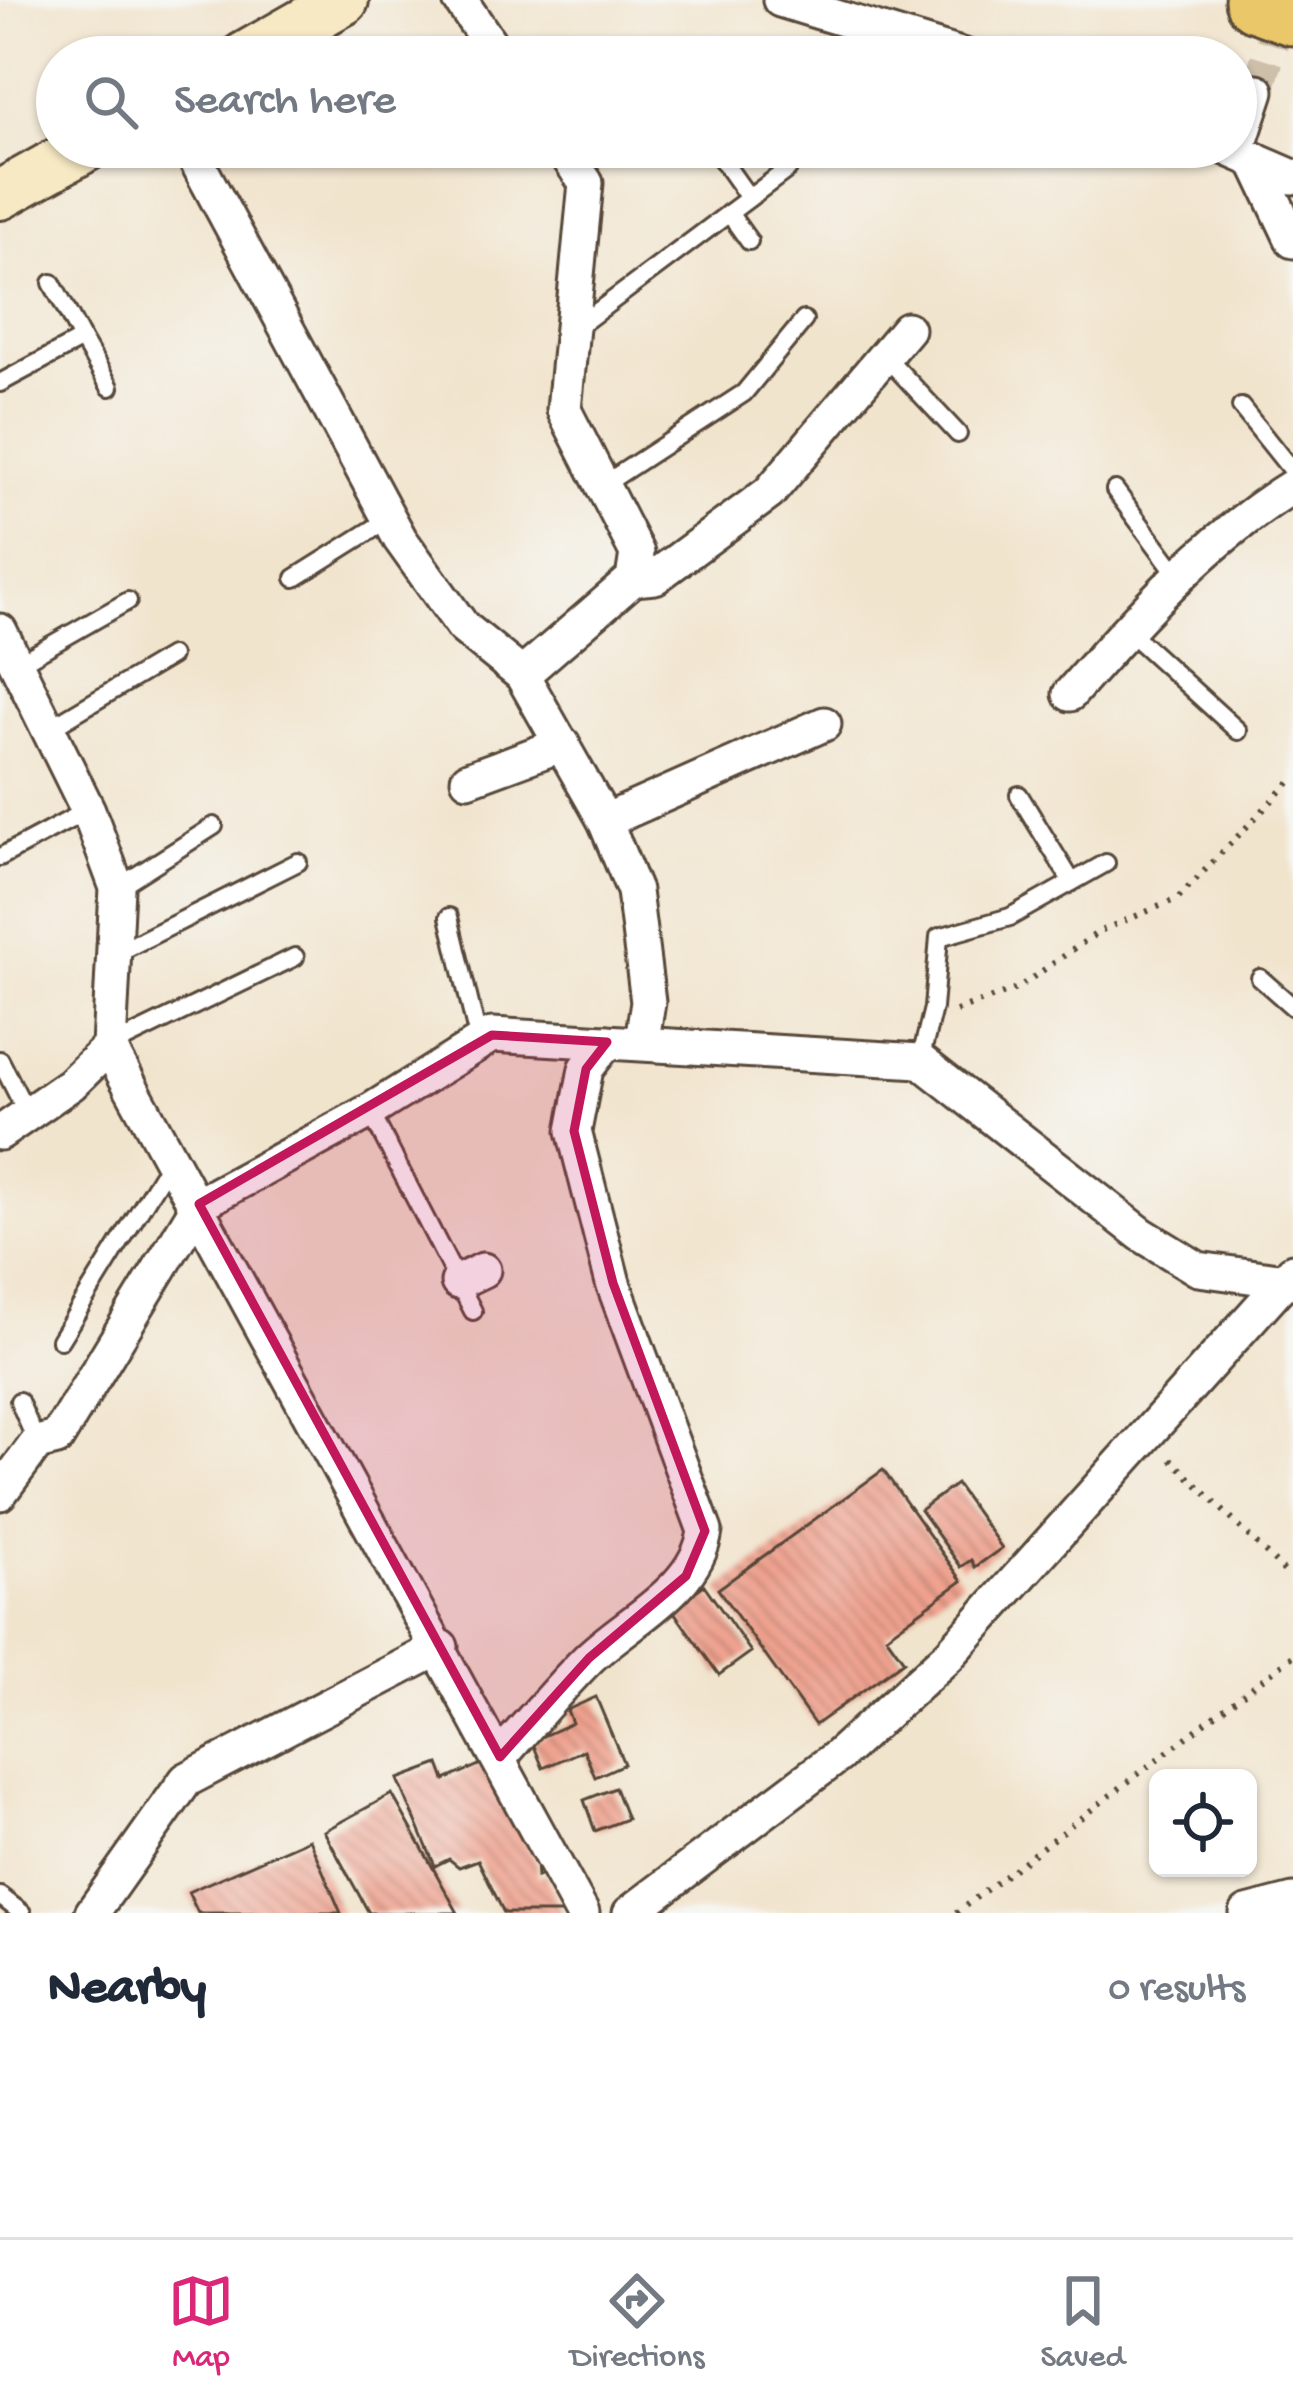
<!DOCTYPE html>
<style>
body{margin:0;font-family:"Gochi Hand",sans-serif;background:#f6f6f7;color:#1f2937}
.controls{position:absolute;right:36px;bottom:36px;display:grid;overflow:hidden;border-radius:18px;box-shadow:0 3px 9px #0004}
.controls button{width:108px;height:108px;display:grid;place-items:center;padding:0;border:0;border-bottom:3px solid #e0e1e3;background:#fff;color:#1f2937;font:60px sans-serif}
.list{margin:0;padding:0;list-style:none}
h2{display:flex;justify-content:space-between;align-items:center;height:156px;margin:0;padding:0 48px;font-size:51px}
h2 small{font-size:39px;font-weight:400;color:#747a83}
.icon{flex:none;width:66px;height:66px;fill:none;stroke:currentColor;stroke-width:2;stroke-linecap:round;stroke-linejoin:round}
.map{position:relative;flex:none;width:1293px;height:1913px;overflow:hidden}
.search{position:absolute;background:#fff;box-shadow:0 3px 9px #0004;left:36px;right:36px;top:36px;height:132px;display:flex;align-items:center;gap:30px;box-sizing:border-box;padding:0 42px;border-radius:66px;color:#747a83;font-size:45px}
.sheet{height:324px;background:#fff}
nav{display:flex;justify-content:space-around;align-items:center;box-sizing:border-box;height:168px;border-top:3px solid #e0e1e3;background:#fff;font-size:33px;color:#747a83}
nav a{display:grid;justify-items:center;gap:6px}
nav .on{color:#db2777}
.map>svg:first-child{display:block}
</style>
<div class="map">
<svg width="1293" height="1913" viewBox="0 0 1293 1913">
<defs>
<pattern id="building-back-hatch" width="6" height="6" patternUnits="userSpaceOnUse" patternTransform="scale(3)"><rect width="6" height="6" fill="#efa28f"/><path d="M-1 5l2 2M0 0l6 6M5-1l2 2" fill="none" stroke="#c38474"/></pattern>
</defs>
<rect width="100%" height="100%" fill="#f6f6f2"/>
<filter id="ink" filterUnits="userSpaceOnUse"><feTurbulence type="fractalNoise" baseFrequency=".00833" numOctaves="2"/><feDisplacementMap in="SourceGraphic" scale="24" xChannelSelector="R" yChannelSelector="G"/><feConvolveMatrix kernelMatrix="1 2 1 2 8 2 1 2 1" color-interpolation-filters="sRGB"/></filter>
<filter id="wash" filterUnits="userSpaceOnUse"><feTurbulence type="fractalNoise" baseFrequency=".004" numOctaves="4" result="noise"/><feDisplacementMap in="SourceGraphic" scale="48" xChannelSelector="R" yChannelSelector="G"/><feGaussianBlur stdDeviation="2.7" result="paint"/><feColorMatrix in="noise" values="0 0 0 0 0 0 0 0 0 0 0 0 0 0 0 0 0 1.4 0 .05"/><feComposite in="paint" operator="in"/></filter>
<g filter="url(#wash)">
<rect width="100%" height="100%" fill="#f1e4cd"/>
<g id="blocks">
<g fill="url(#building-back-hatch)">
<polygon points="883,1470 962,1581 886,1636 904,1661 815,1725 718,1589"/>
<polygon points="956,1484 1002,1548 975,1567 971,1560 961,1567 920,1510"/>
<polygon points="704,1585 751,1652 719,1675 672,1609"/>
<polygon points="596,1697 624,1764 595,1777 584,1750 543,1768 532,1741 572,1723 567,1710"/>
<polygon points="488,1761 536,1863 537,1877 544,1874 563,1913 504,1913 478,1860 459,1867 449,1859 435,1866 398,1779 439,1764 445,1780"/>
<polygon points="615,1788 627,1819 595,1831 584,1800"/>
<polygon points="392,1794 458,1913 369,1913 324,1831"/>
<polygon points="309,1839 341,1913 198,1913 188,1892"/>
</g>
</g>
</g>
<g filter="url(#ink)">
<use href="#blocks" fill-opacity="0" stroke="#564638" stroke-width="3"/>
<g fill="none" stroke-linecap="round" stroke-linejoin="round">
<polyline stroke="#cdbfaa" stroke-width="33" stroke-dasharray="33 16" stroke-linecap="butt" points="1257,91 1286,0"/>
<defs>
<g id="service">
<polyline points="713,147 749,198"/>
<polyline points="729,213 749,241"/>
<polyline points="52,283 82,339"/>
<polyline points="573,330 788,169"/>
<polyline points="885,356 958,434"/>
<polyline points="0,383 82,339 110,387"/>
<polyline points="1241,407 1293,472"/>
<polyline points="606,483 744,393 804,320"/>
<polyline points="1115,490 1180,578"/>
<polyline points="295,578 389,519"/>
<polyline points="1126,629 1238,731"/>
<polyline points="16,665 128,601"/>
<polyline points="48,729 171,656"/>
<polyline points="1019,795 1072,882"/>
<polyline points="0,857 88,810"/>
<polyline points="117,888 214,826"/>
<polyline points="449,917 479,1042"/>
<polyline points="117,953 298,862"/>
<polyline points="1260,978 1293,1007"/>
<polyline points="109,1047 295,957"/>
<polyline points="0,1060 27,1113"/>
<polyline points="920,1061 933,1008 939,937 1010,917 1106,863"/>
<polyline points="370,1111 473,1311"/>
<polyline points="60,1340 161,1176 173,1165"/>
<polyline points="19,1401 37,1443"/>
<polyline points="0,1896 22,1913"/>
</g>
<g id="minor">
<polyline points="460,0 499,57"/>
<polyline points="780,0 967,57"/>
<polyline points="189,147 400,539 463,627 522,675 605,821 634,891 648,1002 642,1040"/>
<polyline points="1224,147 1293,177"/>
<polyline points="1237,152 1257,91"/>
<polyline points="1254,159 1293,241"/>
<polyline points="633,579 655,577 769,493 907,329"/>
<polyline points="0,631 88,810 117,888 109,1047 582,1913"/>
<polyline points="522,675 633,579 637,553 564,410 586,183 561,147"/>
<path d="M1070,694c65,-75 137,-155 223,-208"/>
<polyline points="468,779 563,744"/>
<polyline points="605,821 824,724"/>
<polyline points="0,1133 71,1084 109,1047"/>
<polyline points="458,1282 483,1270"/>
<polyline points="0,1493 37,1443 57,1438 199,1204 370,1111 492,1035 920,1061 1141,1234 1198,1269 1293,1282"/>
<path d="M500,1757c29,-33 57,-67 88,-98 39,-38 109,-69 117,-128l-92,-248 -39,-152 12,-62 21,-27"/>
<polyline points="92,1913 186,1780 441,1647"/>
<polyline points="630,1913 838,1756 949,1655 1293,1271"/>
<polyline points="1247,1913 1293,1901"/>
</g>
<g id="secondary">
<polyline points="244,57 344,0"/>
<polyline points="0,195 86,147"/>
</g>
<polyline id="motorway" points="1257,0 1293,13"/>
</defs>
<use href="#service" stroke="#564638" stroke-width="22"/>
<use href="#minor" stroke="#564638" stroke-width="39"/>
<use href="#secondary" stroke="#564638" stroke-width="54"/>
<use href="#motorway" stroke="#564638" stroke-width="69"/>
<g stroke="#564638" stroke-width="6" stroke-dasharray="3 9" stroke-linecap="butt">
<polyline points="956,1011 1016,989 1100,931 1177,899 1293,779"/>
<polyline points="1171,1459 1284,1571"/>
<polyline points="956,1913 1293,1656"/>
</g>
<use href="#service" stroke="#fff" stroke-width="16"/>
<use href="#minor" stroke="#fff" stroke-width="33"/>
<use href="#secondary" stroke="#f7e9c3" stroke-width="48"/>
<use href="#motorway" stroke="#eac769" stroke-width="63"/>
</g>
</g>
<path fill="#c2185b" fill-opacity="0.2" stroke="#c2185b" stroke-width="9" stroke-linejoin="round" d="M492,1035l115,7 -21,27 -12,62 39,152 92,248 -19,45 -97,82 -89,99 -301,-553z"/>
</svg>
<div class="controls">
<button><svg class="icon" aria-label="locate" viewBox="0 0 24 24"><circle cx="12" cy="12" r="6"/><path d="M12 2v4M12 18v4M2 12h4M18 12h4"/></svg></button>
</div>
<div class="search"><svg class="icon" aria-label="search" viewBox="0 0 24 24"><circle cx="10" cy="10" r="6"/><path d="M15 15l6 6"/></svg>Search here</div>
</div>
<section class="sheet">
<h2>Nearby<small>0 results</small></h2>
<ul class="list">
</ul>
</section>
<nav>
<a class="on"><svg class="icon" aria-label="map" viewBox="0 0 24 24"><path d="M3 6l6-2 6 2 6-2v14l-6 2-6-2-6 2zM9 4v14M15 6v14"/></svg>Map</a>
<a><svg class="icon" aria-label="directions" viewBox="0 0 24 24"><path d="M12 3l9 9-9 9-9-9zM9 14v-3h6M13 9l2 2-2 2"/></svg>Directions</a>
<a><svg class="icon" aria-label="saved" viewBox="0 0 24 24"><path d="M7 4h10v16l-5-4-5 4z"/></svg>Saved</a>
</nav>
